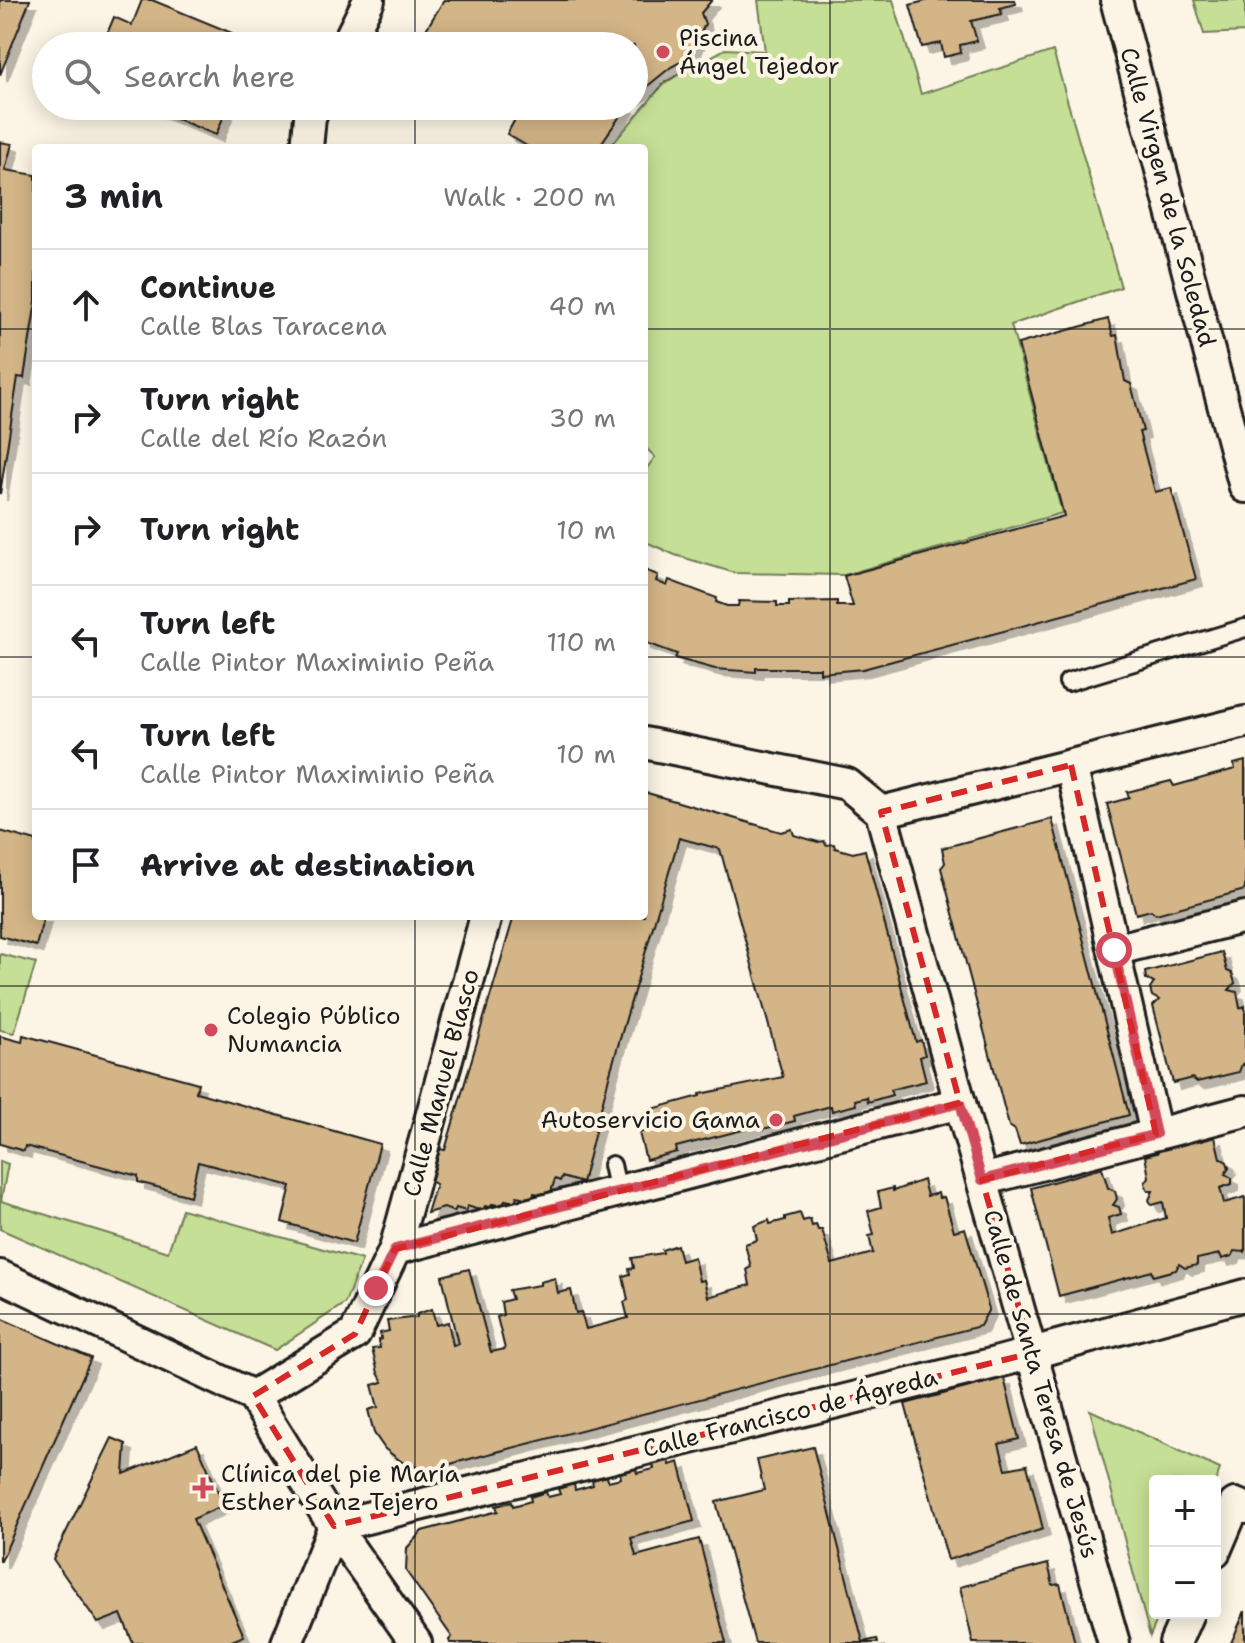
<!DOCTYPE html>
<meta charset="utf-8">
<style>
body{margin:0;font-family:"Shantell Sans",sans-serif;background:#f6f6f6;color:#202124}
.controls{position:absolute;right:24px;bottom:24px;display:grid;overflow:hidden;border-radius:8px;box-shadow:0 4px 20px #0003}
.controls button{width:72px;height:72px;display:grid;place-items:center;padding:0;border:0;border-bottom:2px solid #e0e0e0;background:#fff;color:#202124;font:40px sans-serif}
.stop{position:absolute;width:24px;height:24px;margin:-18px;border:6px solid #d1495b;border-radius:50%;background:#fff}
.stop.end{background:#d1495b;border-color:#fff;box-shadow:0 2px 8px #0008}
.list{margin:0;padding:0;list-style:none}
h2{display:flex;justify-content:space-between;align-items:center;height:104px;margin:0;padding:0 32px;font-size:34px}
h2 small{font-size:26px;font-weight:400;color:#757577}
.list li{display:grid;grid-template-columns:52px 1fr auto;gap:24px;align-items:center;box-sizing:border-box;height:112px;padding:0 32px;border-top:2px solid #e0e0e0}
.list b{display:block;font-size:30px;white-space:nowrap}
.list p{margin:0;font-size:26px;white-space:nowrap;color:#757577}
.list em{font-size:26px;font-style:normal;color:#757577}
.icon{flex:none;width:44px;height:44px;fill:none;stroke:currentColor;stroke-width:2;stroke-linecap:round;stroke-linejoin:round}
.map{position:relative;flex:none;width:1245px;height:1643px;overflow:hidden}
.search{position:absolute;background:#fff;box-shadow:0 4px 20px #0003;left:32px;top:32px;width:616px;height:88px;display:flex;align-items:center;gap:20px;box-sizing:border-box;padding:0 28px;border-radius:44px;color:#757577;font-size:30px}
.panel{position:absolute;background:#fff;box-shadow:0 4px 20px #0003;left:32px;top:144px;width:616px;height:776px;border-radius:8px}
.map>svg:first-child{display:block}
</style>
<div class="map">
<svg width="1245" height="1643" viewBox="0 0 1245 1643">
<defs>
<filter id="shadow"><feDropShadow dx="7" dy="7" stdDeviation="0" flood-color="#0004"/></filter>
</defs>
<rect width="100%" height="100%" fill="#fcf5e5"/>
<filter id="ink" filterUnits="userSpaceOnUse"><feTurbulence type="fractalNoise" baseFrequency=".0125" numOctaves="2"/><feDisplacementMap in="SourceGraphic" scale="16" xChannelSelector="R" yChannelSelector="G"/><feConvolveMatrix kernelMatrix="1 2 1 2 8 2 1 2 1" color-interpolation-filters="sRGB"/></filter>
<g filter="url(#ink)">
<g fill="#c6df96" stroke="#717e59" stroke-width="2">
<polygon points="758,0 893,0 921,94 1053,51 1121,287 1011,325 1062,513 844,575 735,573 675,555 644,541 644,472 655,457 644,446 644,148 609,148 665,82 725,49 765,51"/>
<polygon points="1194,0 1245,0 1245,32 1204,34"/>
<polygon points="0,954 36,963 14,1033 0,1030"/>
<polygon points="0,1161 8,1164 1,1201 168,1252 182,1209 362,1260 345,1303 275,1350 0,1229"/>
<polygon points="1090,1410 1220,1469 1215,1482 1155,1481 1155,1613 1160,1613 1150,1636"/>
</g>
<g fill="#d3b587" stroke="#1c1c1c" stroke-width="2" filter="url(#shadow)">
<polygon points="0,0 30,0 0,75"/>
<polygon points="142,0 152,0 232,33 227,46 102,46 114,17 132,25"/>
<polygon points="444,0 712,0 701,13 705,24 690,57 671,67 634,97 634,46 416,46"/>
<polygon points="929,0 1015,0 1016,4 1000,8 1002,14 971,21 977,41 960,45 961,53 944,57 941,43 922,47 910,5"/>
<polygon points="145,106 228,106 216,135"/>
<polygon points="509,106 627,106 598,148 530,148 507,134 519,112"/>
<polygon points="0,142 12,144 5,170 36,175 36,301 24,378 18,377 0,494"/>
<polygon points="1108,319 1113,336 1117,335 1125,381 1131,384 1143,431 1139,432 1155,492 1171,488 1196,579 863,669 820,673 820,668 756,668 756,672 715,669 675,658 677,654 644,642 644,570 658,575 656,581 667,586 669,580 717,598 716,602 727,606 738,606 739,601 777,602 777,606 789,606 789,602 837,601 837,606 853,606 844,576 1064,516 1018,344"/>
<polygon points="1245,761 1245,890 1156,914 1151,910 1136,914 1107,804 1129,798 1127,792 1171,781 1174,786 1235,769 1234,764"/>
<polygon points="644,792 781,832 792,829 794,835 818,842 824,841 826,845 834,844 835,848 853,853 865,850 916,1042 921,1040 925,1055 920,1057 926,1081 890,1090 892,1095 868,1102 867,1097 855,1100 856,1105 832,1111 831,1106 794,1116 795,1121 763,1129 762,1125 676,1147 677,1152 646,1160 639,1133 645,1131 641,1115 654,1112 652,1109 700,1096 700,1094 783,1077 720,849 679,838 610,1073 582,1183 562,1177 560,1181 555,1179 550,1195 534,1193 533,1200 517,1196 515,1202 505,1200 503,1206 492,1204 491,1208 485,1206 483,1211 467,1206 466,1211 456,1208 454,1212 444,1208 427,1213 436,1184 431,1182 440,1149 445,1150 514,916 644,916"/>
<polygon points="1052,819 1129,1115 1020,1145 1015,1130 1009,1126 941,868 945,863 942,848"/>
<polygon points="0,831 36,841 36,916 44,916 36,946 0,936"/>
<polygon points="1222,952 1227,971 1232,973 1235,983 1229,990 1237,992 1240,1008 1245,1006 1245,1066 1242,1064 1239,1072 1197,1082 1192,1078 1173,1083 1153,1006 1159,1000 1152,996 1150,989 1154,983 1146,979 1145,972"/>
<polygon points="23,1035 198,1083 196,1092 380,1144 354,1243 282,1222 291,1186 198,1162 190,1196 138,1182 138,1176 25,1146 24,1151 0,1144 0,1036 22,1042"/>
<polygon points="1199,1136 1201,1141 1215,1137 1220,1158 1227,1162 1229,1168 1225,1174 1232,1178 1232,1184 1220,1188 1224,1203 1245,1197 1245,1252 1234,1251 1232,1256 1222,1259 1220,1254 1197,1259 1197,1265 1185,1268 1179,1264 1176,1270 1153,1276 1152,1271 1059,1296 1031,1188 1102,1168 1108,1188 1115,1191 1117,1199 1113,1205 1119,1207 1121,1214 1108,1218 1112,1235 1166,1218 1163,1202 1152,1205 1149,1200 1153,1191 1148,1191 1145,1183 1149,1177 1145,1156 1157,1153 1157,1147"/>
<polygon points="923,1180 927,1196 938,1193 939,1198 944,1197 954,1231 965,1228 989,1309 980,1326 435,1468 425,1470 402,1462 385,1449 374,1433 368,1410 378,1407 372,1385 383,1382 378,1373 372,1349 380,1348 378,1340 381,1339 380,1333 389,1331 387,1321 417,1317 417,1314 432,1309 436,1325 448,1322 453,1345 458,1344 442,1276 469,1269 491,1352 505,1349 497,1317 503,1315 501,1302 512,1299 509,1290 540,1285 540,1282 555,1278 558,1293 571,1290 576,1313 581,1312 586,1329 628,1318 624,1302 628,1300 623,1276 630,1274 629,1269 634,1268 632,1258 663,1253 662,1250 677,1245 681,1261 694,1257 699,1281 704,1280 708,1297 750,1285 747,1269 751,1267 745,1244 757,1240 754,1226 769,1220 770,1224 785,1220 785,1217 800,1213 803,1221 810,1219 812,1226 816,1225 818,1230 822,1230 832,1264 873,1253 869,1236 874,1235 868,1211 881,1207 878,1192 893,1188 893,1191"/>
<polygon points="0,1318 91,1358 1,1561 0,1561"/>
<polygon points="1004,1378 1019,1439 999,1444 1006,1469 1027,1465 1043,1529 948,1560 905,1404"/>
<polygon points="112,1438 126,1444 124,1474 197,1444 224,1505 193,1519 244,1636 227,1643 133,1643 121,1614 98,1623 53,1559"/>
<polygon points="813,1447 863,1642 877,1639 878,1643 755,1643 716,1502 764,1490 757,1460"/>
<polygon points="669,1459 670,1465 679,1462 694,1521 631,1538 636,1556 699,1539 726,1643 450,1643 449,1640 452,1637 406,1571 407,1548 422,1531 498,1511 496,1506 512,1502 513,1506 531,1501 530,1497 546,1492 548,1497 560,1494 558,1489 574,1484 575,1490 593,1485 592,1480 607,1476 608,1481 621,1478 620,1473 636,1469 637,1473 654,1469 653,1463"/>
<polygon points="1048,1564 1053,1585 1060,1584 1075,1643 973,1643 960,1587"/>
<polygon points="1245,1611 1245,1643 1231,1643"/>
</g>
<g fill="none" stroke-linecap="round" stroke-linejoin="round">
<defs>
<g id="lane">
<polyline points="1068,682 1245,628"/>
<polyline points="612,1165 618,1192"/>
</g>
<g id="street">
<polyline points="1116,0 1245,487"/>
<polyline points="346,46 369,0"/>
<polyline points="307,148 310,117 315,106"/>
<polyline points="644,743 847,784 881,812 960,1103 1114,1643"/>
<polyline points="1071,765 1156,1134"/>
<polyline points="881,812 1245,722"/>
<polyline points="1114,950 1245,917"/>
<polyline points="982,1180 1245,1111"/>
<polyline points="395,1249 960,1103"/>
<polyline points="0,1276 253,1396 334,1526 416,1643"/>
<polyline points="253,1396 355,1334 395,1249 486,916"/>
<polyline points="334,1526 995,1363 1245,1295"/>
<polyline points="1215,1551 1235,1504 1245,1508"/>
<polyline points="287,1643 334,1526"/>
<polyline points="1175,1643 1188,1613"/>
</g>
</defs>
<use href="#lane" stroke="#1c1c1c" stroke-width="22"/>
<use href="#street" stroke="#1c1c1c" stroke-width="36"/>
<use href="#lane" stroke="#fcf5e5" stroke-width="16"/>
<use href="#street" stroke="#fcf5e5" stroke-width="30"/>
</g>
</g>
<g fill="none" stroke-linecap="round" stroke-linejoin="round" filter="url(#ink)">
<polyline stroke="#d1495b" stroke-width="10" points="376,1288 395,1249 960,1103 982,1180 1156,1134 1114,950"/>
</g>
<path fill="none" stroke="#d62828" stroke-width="6" stroke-dasharray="16 10" stroke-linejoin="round" d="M1071,765l85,369 -174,46 50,173 -698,173 -81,-130 102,-62 40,-85 565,-146 -79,-291z"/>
<path fill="none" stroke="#1c1c1c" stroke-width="2" stroke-opacity="0.55" d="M415,0v46M830,0v1643M415,106v42M0,329h36M644,329h601M0,657h36M644,657h601M415,916v727M0,986h1245M0,1314h1245"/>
<g fill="#d1495b" stroke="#fcf5e5" stroke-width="3">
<circle cx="663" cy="52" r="8"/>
<circle cx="211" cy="1030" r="8"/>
<circle cx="776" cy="1120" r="8"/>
<path d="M199 1476h8v8h8v8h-8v8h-8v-8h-8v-8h8z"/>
</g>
<g text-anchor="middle" stroke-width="8" stroke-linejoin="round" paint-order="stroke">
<g font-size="24" fill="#1c1c1c" stroke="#fcf5e5" text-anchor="start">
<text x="679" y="46">Piscina<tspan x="679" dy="28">Ángel Tejedor</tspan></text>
<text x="227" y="1024">Colegio Público<tspan x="227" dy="28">Numancia</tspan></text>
<text x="760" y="1128" text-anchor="end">Autoservicio Gama</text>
<text x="221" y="1482">Clínica del pie María<tspan x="221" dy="28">Esther Sanz Tejero</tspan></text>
</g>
<g font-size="24" fill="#1c1c1c" stroke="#fcf5e5">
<text transform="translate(1168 197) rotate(75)" y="8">Calle Virgen de la Soledad</text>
<text transform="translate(441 1083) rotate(-75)" y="8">Calle Manuel Blasco</text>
<text transform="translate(1041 1384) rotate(74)" y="8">Calle de Santa Teresa de Jesús</text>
<text transform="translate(790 1413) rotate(-14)" y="8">Calle Francisco de Ágreda</text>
</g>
</g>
</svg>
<div class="controls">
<button>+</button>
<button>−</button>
</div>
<div class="stop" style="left:1114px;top:950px"></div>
<div class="stop end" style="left:376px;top:1288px"></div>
<div class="search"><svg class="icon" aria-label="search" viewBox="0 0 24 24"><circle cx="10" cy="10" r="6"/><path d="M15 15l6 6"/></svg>Search here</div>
<section class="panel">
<h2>3 min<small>Walk · 200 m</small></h2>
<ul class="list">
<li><svg class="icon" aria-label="ahead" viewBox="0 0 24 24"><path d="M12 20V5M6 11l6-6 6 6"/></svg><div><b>Continue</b><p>Calle Blas Taracena</p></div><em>40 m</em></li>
<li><svg class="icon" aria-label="right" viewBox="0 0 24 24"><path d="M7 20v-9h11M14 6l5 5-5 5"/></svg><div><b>Turn right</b><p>Calle del Río Razón</p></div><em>30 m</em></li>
<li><svg class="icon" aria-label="right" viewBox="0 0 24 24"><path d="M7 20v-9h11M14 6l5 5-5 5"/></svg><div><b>Turn right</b></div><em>10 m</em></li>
<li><svg class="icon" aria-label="left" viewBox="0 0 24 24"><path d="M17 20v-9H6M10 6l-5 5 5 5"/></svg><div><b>Turn left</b><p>Calle Pintor Maximinio Peña</p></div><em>110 m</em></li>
<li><svg class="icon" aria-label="left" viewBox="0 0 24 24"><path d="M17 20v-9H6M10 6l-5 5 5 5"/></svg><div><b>Turn left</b><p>Calle Pintor Maximinio Peña</p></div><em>10 m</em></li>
<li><svg class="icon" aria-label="arrive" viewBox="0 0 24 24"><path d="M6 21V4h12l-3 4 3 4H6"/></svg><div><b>Arrive at destination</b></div></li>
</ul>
</section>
</div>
